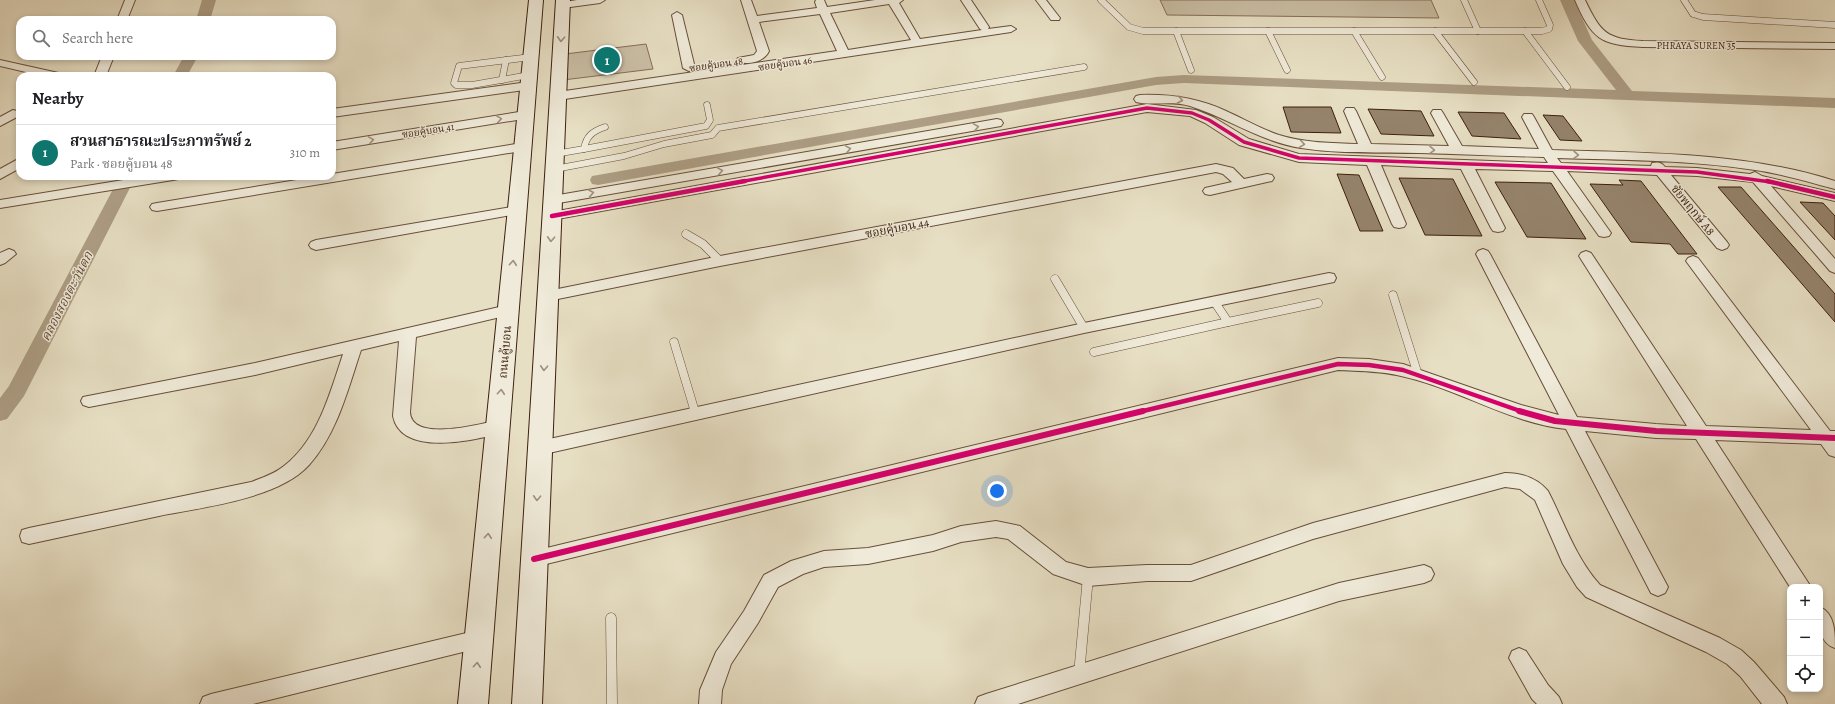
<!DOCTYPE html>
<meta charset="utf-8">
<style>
body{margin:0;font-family:Alegreya,"Noto Serif Thai",serif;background:#f2f2f2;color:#202124}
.controls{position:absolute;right:12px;bottom:12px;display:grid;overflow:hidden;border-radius:8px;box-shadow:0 2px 6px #0003}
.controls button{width:36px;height:36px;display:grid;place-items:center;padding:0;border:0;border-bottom:1px solid #e0e0e0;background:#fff;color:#202124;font:20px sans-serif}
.you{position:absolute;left:997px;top:491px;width:14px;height:14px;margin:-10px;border:3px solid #fff;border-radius:50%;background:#1a73e8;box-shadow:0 0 0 6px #1a73e833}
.badge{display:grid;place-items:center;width:26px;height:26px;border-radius:50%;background:#0f766e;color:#fff;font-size:13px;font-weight:700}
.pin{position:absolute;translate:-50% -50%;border:2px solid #fff;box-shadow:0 1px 4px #0006}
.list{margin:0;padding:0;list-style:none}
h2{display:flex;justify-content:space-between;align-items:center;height:52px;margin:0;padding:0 16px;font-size:17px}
h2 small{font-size:13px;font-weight:400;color:#757577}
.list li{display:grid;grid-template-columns:26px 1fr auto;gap:12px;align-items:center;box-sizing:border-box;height:56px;padding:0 16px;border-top:1px solid #e0e0e0}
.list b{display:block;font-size:15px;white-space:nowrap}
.list p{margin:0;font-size:13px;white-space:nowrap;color:#757577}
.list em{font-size:13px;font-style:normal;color:#757577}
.icon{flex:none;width:22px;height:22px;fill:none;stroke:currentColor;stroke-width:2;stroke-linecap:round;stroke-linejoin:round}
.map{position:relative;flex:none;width:1835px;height:704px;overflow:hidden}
.search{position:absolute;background:#fff;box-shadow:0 2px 6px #0003;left:16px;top:16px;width:320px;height:44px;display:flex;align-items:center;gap:10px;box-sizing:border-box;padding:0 14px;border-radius:12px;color:#757577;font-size:15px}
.panel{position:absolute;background:#fff;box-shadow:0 2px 6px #0003;left:16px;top:72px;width:320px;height:108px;border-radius:12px}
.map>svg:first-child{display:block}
</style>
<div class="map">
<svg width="1835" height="704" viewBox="0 0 1835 704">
<rect width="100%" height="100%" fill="#e7dfc4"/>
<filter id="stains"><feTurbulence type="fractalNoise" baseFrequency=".005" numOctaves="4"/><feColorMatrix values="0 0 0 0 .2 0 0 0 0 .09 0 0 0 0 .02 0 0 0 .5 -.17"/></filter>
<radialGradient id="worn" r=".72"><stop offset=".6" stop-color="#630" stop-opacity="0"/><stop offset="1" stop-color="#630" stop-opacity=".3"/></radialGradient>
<g fill="#cabea5" stroke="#846e58">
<polygon points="1160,0 1431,0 1439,18 1167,15"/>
<polygon points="646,44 653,69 563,80 565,54"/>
</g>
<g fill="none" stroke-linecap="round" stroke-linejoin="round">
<g fill="#ad9e85" fill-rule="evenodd">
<polygon points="202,0 216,0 210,20 196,20"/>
<polygon points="1560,0 1574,0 1592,40 1632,91 1835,98 1835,108 1184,83 1156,85 598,185 592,184 590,180 592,176 598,175 1156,77 1184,75 1616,90 1578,41"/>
<polygon points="184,56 198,56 187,76 173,76"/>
<polygon points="120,176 136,176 24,396 7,419 0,421 0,398 9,386"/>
</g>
</g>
<g fill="#95836c" stroke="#3d1f0c">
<polygon points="1283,107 1331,107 1341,133 1291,132"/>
<polygon points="1368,109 1421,111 1434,136 1381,134"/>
<polygon points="1458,112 1504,113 1521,139 1472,136"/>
<polygon points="1543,115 1563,116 1582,141 1560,140"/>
<polygon points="1337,174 1359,175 1383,231 1360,231"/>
<polygon points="1399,178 1453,179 1482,236 1425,235"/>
<polygon points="1619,180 1641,181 1697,254 1678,254 1670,244 1631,242 1590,184 1623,185"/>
<polygon points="1495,182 1551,183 1586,239 1527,237"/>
<polygon points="1718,187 1741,187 1835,294 1835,322"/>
<polygon points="1800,202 1823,203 1835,216 1835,240"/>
</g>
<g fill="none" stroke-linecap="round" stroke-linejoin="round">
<defs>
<g id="lane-far2">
<polyline points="1101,0 1129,27 1143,31 1542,31 1549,29 1550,25 1539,0"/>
<polyline points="1464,0 1478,31"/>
<polyline points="1684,0 1693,14 1703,17 1835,25"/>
<polyline points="1176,31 1191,70"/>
<polyline points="1268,31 1287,70"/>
<polyline points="1354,31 1382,77"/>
<polyline points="1435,31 1474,82"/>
<polyline points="1525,31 1567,87"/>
<polyline points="529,75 472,85 456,85 454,83 459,66 531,57"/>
<polyline points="502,80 506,60"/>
<polyline points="584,149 706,126 710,120 707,105"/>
<path d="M555,154l29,-5c2,-13 9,-18 21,-22"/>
<polyline points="555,169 624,156 664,144 712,135 718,128 1084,67"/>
</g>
<g id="lane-far1">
<polyline points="686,234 703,244 720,261"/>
<polyline points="1055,279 1084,328"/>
<polyline points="1393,295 1418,375"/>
<polyline points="1228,322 1318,303"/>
<polyline points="674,342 695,412"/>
<polyline points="1094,352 1228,322 1214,301"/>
</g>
<g id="lane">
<polyline points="694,411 695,413"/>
<polyline points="611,618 612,704"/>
<polyline points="1079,674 1088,577"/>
</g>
<g id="street">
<polygon points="125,0 135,0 127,20 117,20"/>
<polygon points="577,0 605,0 600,3 563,8 558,5 559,3"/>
<path d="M741,0h10l6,16 60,-8 -2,-6 1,-2h8l3,7 48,-7h28l-4,3 21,36 62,-9 -2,-1 -19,-29h10l18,27 -1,2 23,-3 5,3 -5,3 -453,68 -6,-4 6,-4 279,-41 -17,-37 -61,8 10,29c-5,11 -20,14 -31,11l-2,-2 2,-2 16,-3 3,-4zM889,4l22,36 -63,10 -18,-37z"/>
<polygon points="1036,0 1046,0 1060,18 1059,20 1051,20"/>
<path d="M1575,0h10c16,33 21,39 58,41l192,2v6l-192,-2c-43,-2 -51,-8 -68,-47z"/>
<polygon points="677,12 682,15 695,68 689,71 683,68 672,15"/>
<polygon points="102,56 114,56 106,76 94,76"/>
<polygon points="0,60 63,74 65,76 43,76 0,66"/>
<polygon points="528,82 532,83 534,86 532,89 332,117 332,109"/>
<path d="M1140,95c31,-1 58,3 86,16 18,8 35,18 53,24 26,8 53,8 79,9l-14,-33 2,-3h8l2,3 15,33 78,2 -18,-33 2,-3h8l2,3 19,33 77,3 -17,-32 2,-3h8l2,3 18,33c95,3 192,2 283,31v8c-27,-7 -52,-15 -80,-19 -65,-10 -132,-10 -198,-12l4,5 90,3 1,-3c6,-1 9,-1 13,4l32,1 53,6 5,-2 7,4 73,17v8l-64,-15 64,73v14l-5,-2 -77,-89 -56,-6 -26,-1 56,67 2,3 -2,3 -5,2 -5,-2 -60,-73 -90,-4 44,62 -2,3 -5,1 -5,-1 -46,-65 -78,-2 30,59 -2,3 -5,1 -5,-1 -2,-3 -30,-59 -80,-4 25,59 -2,3 -5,1 -5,-1 -2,-3 -25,-59 -68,-3 -60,-17 -34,-22 -15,-7 -43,-4 -595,108 -5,-1 -2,-3 2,-3 5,-1 595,-108 49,6 17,7 36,22 50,15 249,9 -4,-6c-42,-1 -83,-3 -125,-4 -39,-1 -79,1 -118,-5 -40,-6 -73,-30 -111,-42 -18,-6 -37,0 -54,-4l-2,-3 2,-3z"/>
<polygon points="13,110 17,111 19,114 17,117 0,126 0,117"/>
<polygon points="525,111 529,112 531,115 529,118 332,150 332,142"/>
<polygon points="997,119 1001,120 1003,123 1001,126 553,204 548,203 546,200 548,197 553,196"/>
<polygon points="522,143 527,144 528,147 527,150 157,211 152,210 150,207 152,204 157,203 321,176 332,176 332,174"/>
<polygon points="20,158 20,168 0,179 0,169"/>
<polygon points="1216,164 1233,168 1244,179 1267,174 1272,175 1274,178 1272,181 1267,182 1210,195 1205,194 1203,191 1205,188 1232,182 1223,174 1216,172 720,266 548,301 543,300 540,296 543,292 548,291 720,256"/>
<polygon points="148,176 180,176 178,179 173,180 0,208 0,200"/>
<polygon points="517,206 522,207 524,210 522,213 316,250 311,248 309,245 311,242 316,240"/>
<polygon points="9,249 14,251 16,254 5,263 0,265 0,253"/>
<path d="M1483,249l5,2 2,3 87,163 79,7 31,2 -108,-170 2,-3 5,-2 5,2 115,173 105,4 -125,-169 2,-3 5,-2 5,2 132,173h5v26l-6,-2 -8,-11 -106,-4 96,147h-21l-94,-148 -40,-1 -71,-7 83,156 -3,6 -7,3 -7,-3 -85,-164c-57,-6 -109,-41 -165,-53 -20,-5 -42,-5 -63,-6l-804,197 -7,-2 -3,-6 3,-6 7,-2 804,-193 31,1 34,5 118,41 38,10 -83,-161 2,-3z"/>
<polygon points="1329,273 1334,274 1336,278 1334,282 1084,333 540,455 534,453 531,448 534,443 540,441 1084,323"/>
<path d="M508,305l5,1 3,4 -3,4 -97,23 -6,75c1,31 71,12 88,8l6,2 3,5 -3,5c-27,8 -103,26 -111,-16l6,-75 -38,9c-13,39 -24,84 -52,115 -31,34 -106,42 -150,51 -43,9 -87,19 -130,28l-7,-2 -2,-6 2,-6 7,-2 222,-46c11,-4 23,-8 33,-16 34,-26 46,-73 59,-112l-88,21 -166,32 -6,-2 -2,-4 2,-4 172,-34z"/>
<path d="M1505,473c17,0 32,5 43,18 17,33 27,66 52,94l120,53 21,12 13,12 30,35 3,7h-25l-22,-28 -13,-12 -21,-12 -120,-55 -9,-10 -14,-23 -28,-64 -15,-11 -15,-2 -192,52 -122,42h-44l-59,5 -35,-12 -45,-35 -12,-2 -35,5 -28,9 -65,13 -44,3 -21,7 -25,13 -20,36 -27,41 -9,26 -1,14h-22l1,-14 16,-38 28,-41 20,-36 27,-14 33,-10 44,-3 65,-13 28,-9 35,-5 24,5 46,36 22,6 59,-3h44l122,-42z"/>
<polygon points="1424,565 1431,568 1434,574 1431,580 1424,583 1339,601 1018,704 975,704 978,697 986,694 1339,583"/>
<path d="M1820,607c15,7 15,25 15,41 -18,-6 -15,-25 -15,-41z"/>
<polygon points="479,630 486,632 489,639 486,646 479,648 253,704 200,704 203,697 211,694"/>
<polygon points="1519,648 1526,651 1548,685 1559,697 1562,704 1537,704 1532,699 1509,658 1512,651"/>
</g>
<g id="secondary">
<polygon points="529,0 543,0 488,704 458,704"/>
<polygon points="556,0 570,0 542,704 512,704"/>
</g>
</defs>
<use href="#lane-far2" stroke="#684f3a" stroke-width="7"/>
<use href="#lane-far1" stroke="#684f3a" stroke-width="9"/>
<use href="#lane" stroke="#684f3a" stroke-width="11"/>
<use href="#street" stroke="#684f3a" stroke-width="2"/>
<use href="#secondary" stroke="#3d1f0c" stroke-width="2"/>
<use href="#lane-far2" stroke="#efead9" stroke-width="6"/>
<use href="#lane-far1" stroke="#efead9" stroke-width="8"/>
<use href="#lane" stroke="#efead9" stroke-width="10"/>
<use href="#street" fill="#efead9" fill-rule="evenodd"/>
<use href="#secondary" fill="#efead9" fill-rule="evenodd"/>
<defs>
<polyline id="cycleway-far2" points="739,182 1147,108 1192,113 1209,120 1244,142 1299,158 1697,172 1771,182"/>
<g id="cycleway-far1">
<polyline points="1767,181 1835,197"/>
<polyline points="552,216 745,181"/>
<polyline points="1139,412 1338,364 1369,365 1403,370 1523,412"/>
</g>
<g id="cycleway">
<polyline points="1519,411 1555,421 1656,431 1835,438"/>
<polyline points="534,559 1143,411"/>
</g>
</defs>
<use href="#cycleway-far2" stroke="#efead9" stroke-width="5.5"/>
<use href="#cycleway-far1" stroke="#efead9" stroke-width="7"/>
<use href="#cycleway" stroke="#efead9" stroke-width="8"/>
<use href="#cycleway-far2" stroke="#d6006c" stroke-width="3.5"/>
<use href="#cycleway-far1" stroke="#d6006c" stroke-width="4.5"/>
<use href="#cycleway" stroke="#d6006c" stroke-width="6"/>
</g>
<defs><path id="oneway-chevron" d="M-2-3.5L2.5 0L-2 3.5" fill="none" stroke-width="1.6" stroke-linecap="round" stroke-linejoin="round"/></defs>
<g stroke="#9f8f7d">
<use href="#oneway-chevron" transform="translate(561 39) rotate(93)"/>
<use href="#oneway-chevron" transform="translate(1180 100) rotate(11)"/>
<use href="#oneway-chevron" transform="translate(499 119) rotate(-9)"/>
<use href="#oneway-chevron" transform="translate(976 127) rotate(-10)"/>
<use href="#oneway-chevron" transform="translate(371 140) rotate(-9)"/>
<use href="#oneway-chevron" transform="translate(1302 144) rotate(8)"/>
<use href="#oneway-chevron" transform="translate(848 149) rotate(-10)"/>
<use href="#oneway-chevron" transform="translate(1432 150) rotate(1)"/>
<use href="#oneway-chevron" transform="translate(1576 155) rotate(2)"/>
<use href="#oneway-chevron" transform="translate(720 171) rotate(-10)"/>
<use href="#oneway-chevron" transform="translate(591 193) rotate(-10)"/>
<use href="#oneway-chevron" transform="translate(551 239) rotate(93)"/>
<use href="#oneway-chevron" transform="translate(513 263) rotate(-85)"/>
<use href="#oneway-chevron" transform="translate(544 368) rotate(93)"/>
<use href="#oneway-chevron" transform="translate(501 392) rotate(-85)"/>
<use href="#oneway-chevron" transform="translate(537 498) rotate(93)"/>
<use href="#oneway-chevron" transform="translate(488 536) rotate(-85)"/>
<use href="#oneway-chevron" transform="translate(477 665) rotate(-85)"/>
</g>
<g text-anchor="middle" stroke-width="3" stroke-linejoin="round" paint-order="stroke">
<g font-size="10" fill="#3d1f0c" stroke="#efead9">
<text x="1696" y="49">PHRAYA SUREN 35</text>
<text transform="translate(785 63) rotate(-8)" y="4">ซอยคู้บอน 46</text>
<text transform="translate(716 64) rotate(-8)" y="4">ซอยคู้บอน 48</text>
<text transform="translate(428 130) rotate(-9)" y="4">ซอยคู้บอน 41</text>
</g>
<g font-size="12" fill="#3d1f0c" stroke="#efead9">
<text transform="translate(1693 210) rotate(51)" y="4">ชัยพฤกษ์ A8</text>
<text transform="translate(897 228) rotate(-11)" y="4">ซอยคู้บอน 44</text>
<text transform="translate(505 352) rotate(-85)" y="4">ถนนคู้บอน</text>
</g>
<g font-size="13" font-style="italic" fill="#644b36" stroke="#efead9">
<text transform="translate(66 296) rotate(-63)" y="5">คลองสองตะวันตก</text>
</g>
</g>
<rect width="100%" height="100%" filter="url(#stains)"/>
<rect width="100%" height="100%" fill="url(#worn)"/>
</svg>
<div class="controls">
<button>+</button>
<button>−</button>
<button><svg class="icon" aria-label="locate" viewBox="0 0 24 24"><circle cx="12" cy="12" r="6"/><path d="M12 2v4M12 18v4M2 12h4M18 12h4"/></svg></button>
</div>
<div class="you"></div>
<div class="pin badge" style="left:607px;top:60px">1</div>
<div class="search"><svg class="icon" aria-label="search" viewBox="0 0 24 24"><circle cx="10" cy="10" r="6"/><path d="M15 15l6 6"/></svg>Search here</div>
<section class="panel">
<h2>Nearby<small></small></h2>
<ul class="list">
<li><span class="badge">1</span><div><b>สวนสาธารณะประภาทรัพย์ 2</b><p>Park · ซอยคู้บอน 48</p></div><em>310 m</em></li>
</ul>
</section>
</div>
